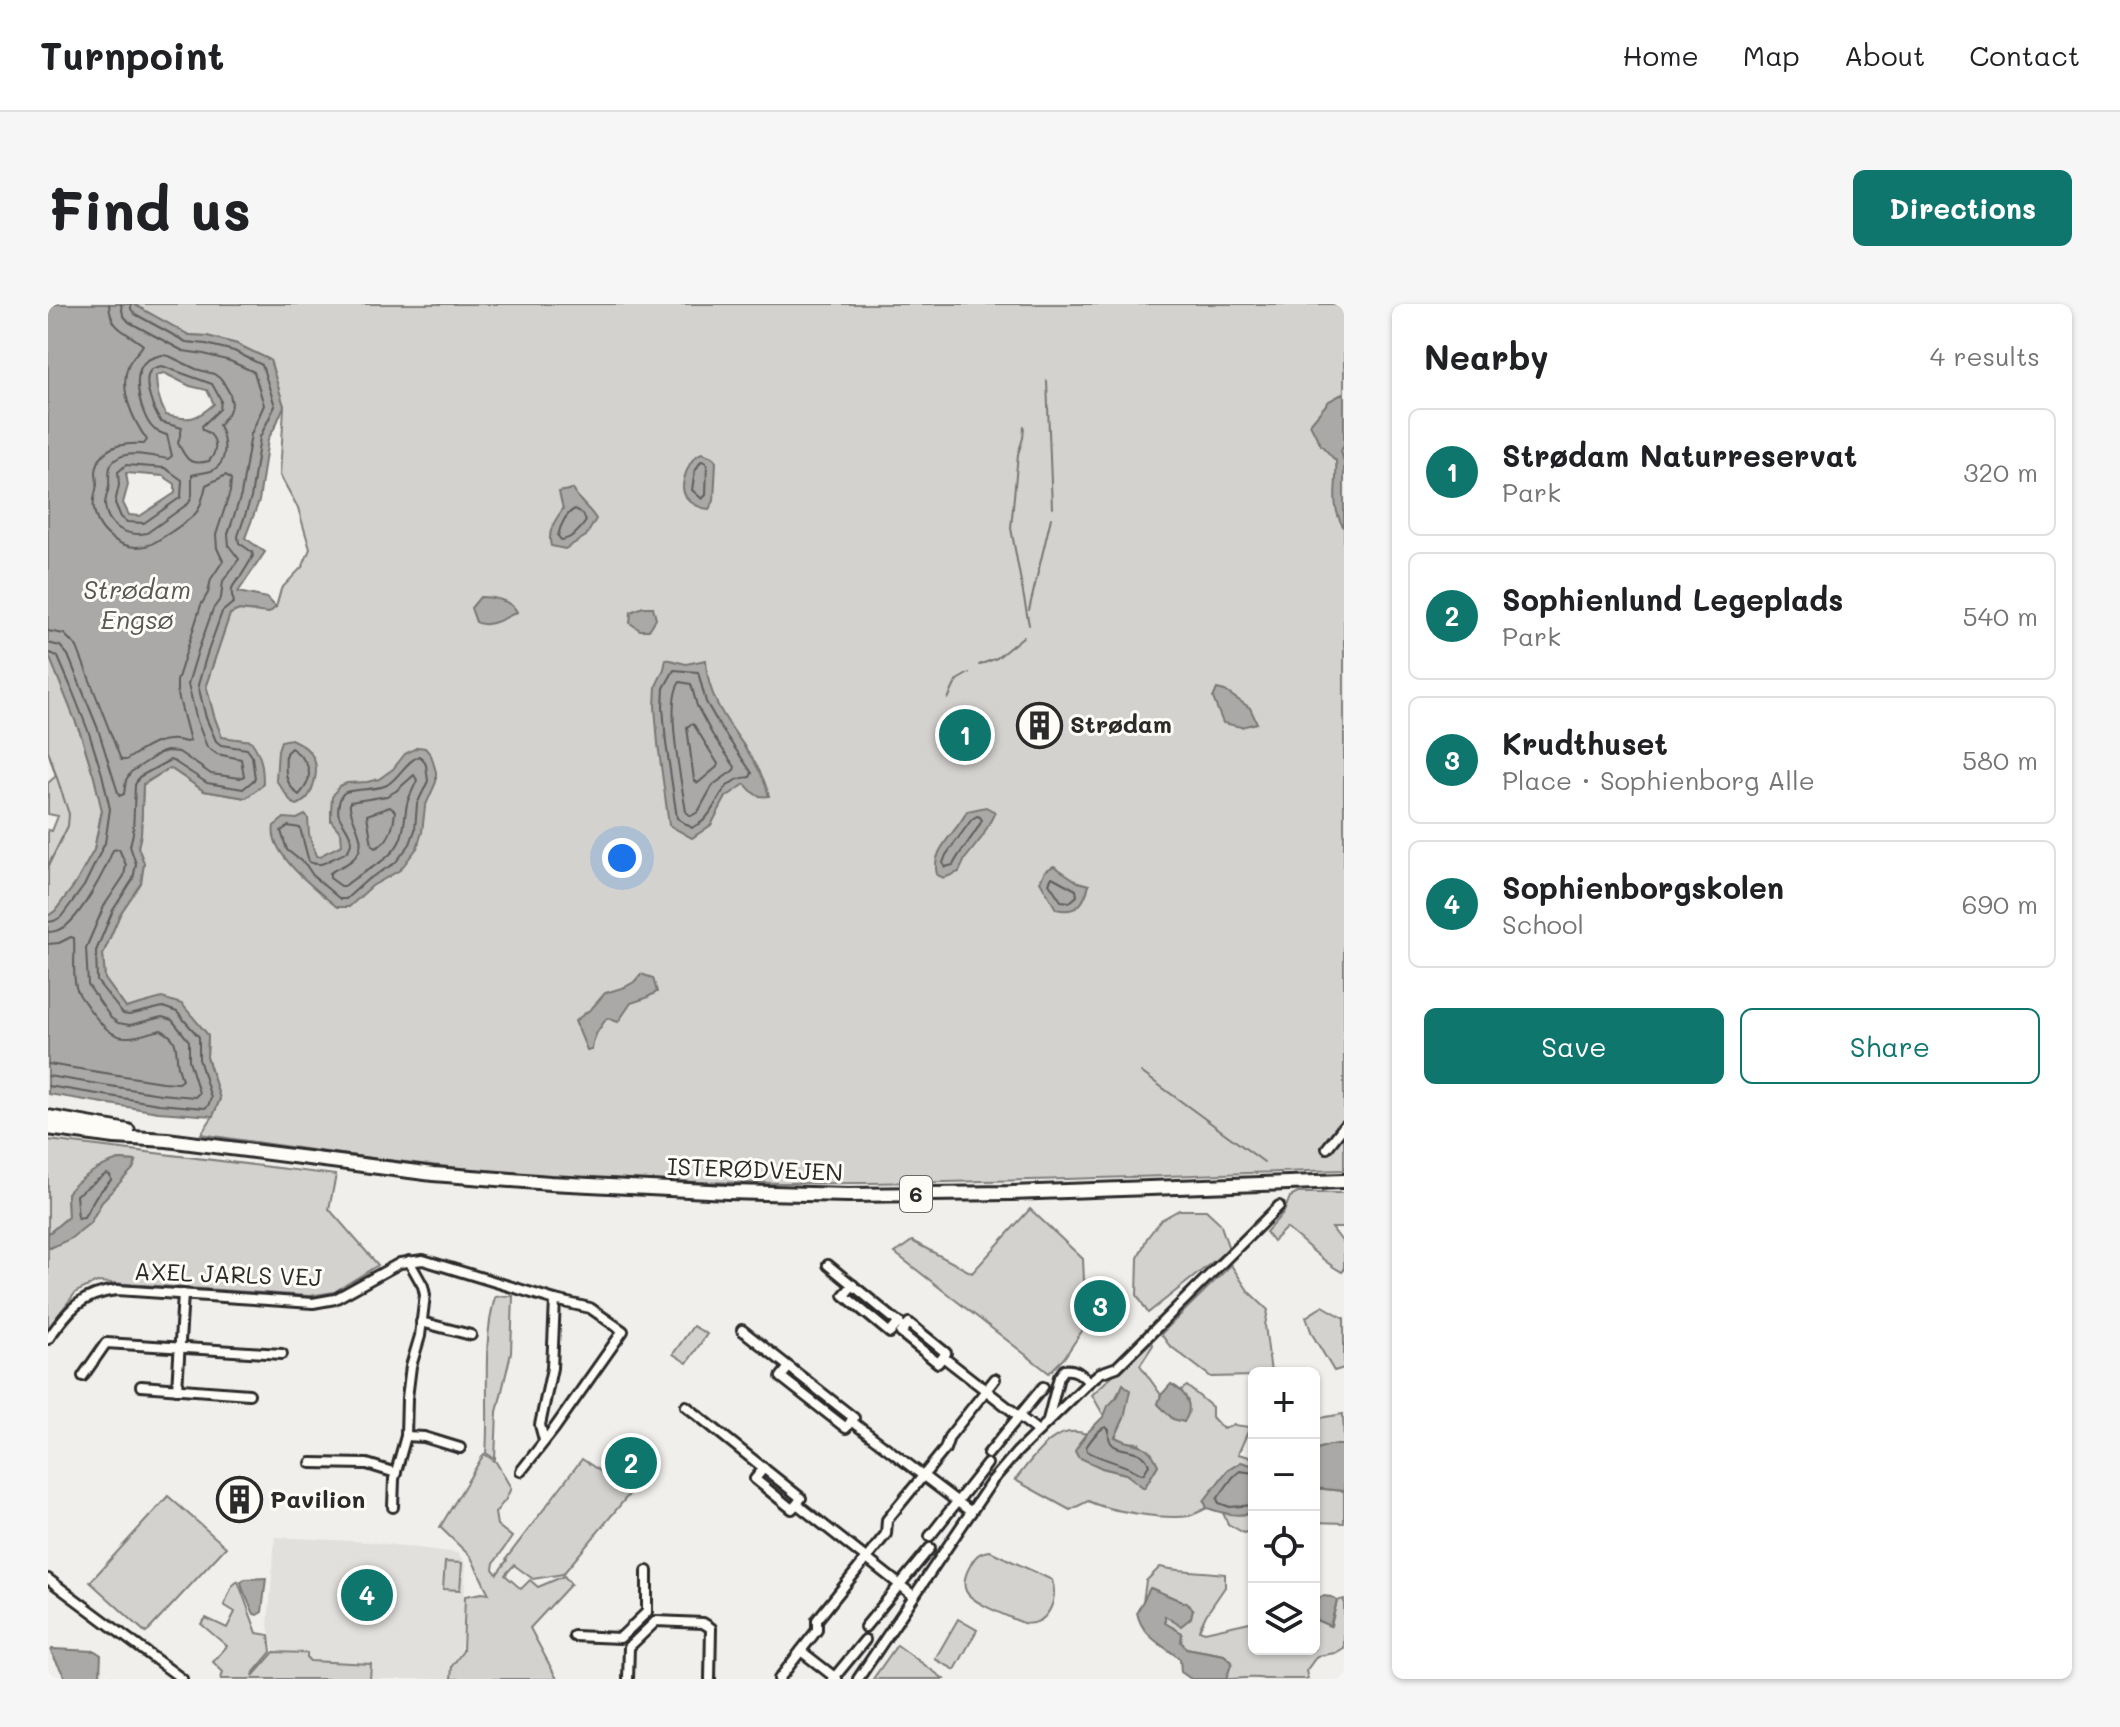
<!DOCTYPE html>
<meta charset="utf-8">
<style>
body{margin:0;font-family:Mali,sans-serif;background:#f6f6f6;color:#202124}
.controls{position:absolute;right:24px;bottom:24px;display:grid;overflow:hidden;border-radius:12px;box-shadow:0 2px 6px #0004}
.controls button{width:72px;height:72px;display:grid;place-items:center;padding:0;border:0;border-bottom:2px solid #e0e0e0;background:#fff;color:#202124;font:40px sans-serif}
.you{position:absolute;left:574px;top:554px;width:28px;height:28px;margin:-20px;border:6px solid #fff;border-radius:50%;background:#1a73e8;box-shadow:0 0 0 12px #1a73e833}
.badge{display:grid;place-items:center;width:52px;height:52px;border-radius:50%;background:#0f766e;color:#fff;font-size:26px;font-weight:700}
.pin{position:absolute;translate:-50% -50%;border:4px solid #fff;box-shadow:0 2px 8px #0006}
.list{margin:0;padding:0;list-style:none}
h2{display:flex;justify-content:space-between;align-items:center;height:104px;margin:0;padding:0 32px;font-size:34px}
h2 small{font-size:26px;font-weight:400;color:#757577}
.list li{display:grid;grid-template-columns:52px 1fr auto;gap:24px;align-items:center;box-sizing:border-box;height:128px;margin:0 16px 16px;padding:0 16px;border:2px solid #e0e0e0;border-radius:12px}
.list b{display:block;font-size:30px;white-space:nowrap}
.list p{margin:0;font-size:26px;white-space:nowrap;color:#757577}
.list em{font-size:26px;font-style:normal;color:#757577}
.actions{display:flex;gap:16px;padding:24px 32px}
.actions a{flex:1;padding:18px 0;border:2px solid #0f766e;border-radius:12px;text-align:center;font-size:28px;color:#0f766e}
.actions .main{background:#0f766e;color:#fff}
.icon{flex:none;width:44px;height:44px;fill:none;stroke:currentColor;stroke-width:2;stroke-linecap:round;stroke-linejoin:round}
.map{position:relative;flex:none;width:1296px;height:1375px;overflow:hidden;border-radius:12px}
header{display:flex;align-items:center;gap:48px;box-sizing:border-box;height:112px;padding:0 40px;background:#fff;border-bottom:2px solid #e0e0e0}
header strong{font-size:38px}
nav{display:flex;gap:44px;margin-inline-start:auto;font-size:28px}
.intro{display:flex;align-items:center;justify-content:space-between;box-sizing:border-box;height:192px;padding:0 48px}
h1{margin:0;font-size:56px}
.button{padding:20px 36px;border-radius:12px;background:#0f766e;color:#fff;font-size:28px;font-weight:700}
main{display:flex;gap:48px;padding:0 48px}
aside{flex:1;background:#fff;border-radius:12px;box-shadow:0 2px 6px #0004}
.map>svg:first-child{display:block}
</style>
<header>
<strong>Turnpoint</strong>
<nav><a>Home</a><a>Map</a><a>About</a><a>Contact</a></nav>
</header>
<div class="intro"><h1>Find us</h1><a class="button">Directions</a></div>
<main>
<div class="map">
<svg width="1296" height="1375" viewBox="0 0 1296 1375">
<rect width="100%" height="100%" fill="#f0efeb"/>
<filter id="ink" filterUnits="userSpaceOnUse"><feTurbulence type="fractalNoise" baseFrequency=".0125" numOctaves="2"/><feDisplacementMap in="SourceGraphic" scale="16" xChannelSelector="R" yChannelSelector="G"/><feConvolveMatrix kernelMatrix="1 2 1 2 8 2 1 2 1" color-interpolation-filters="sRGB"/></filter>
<g filter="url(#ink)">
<polygon fill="#e1e0dc" points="227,1233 323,1238 410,1249 418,1261 413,1350 406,1375 204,1375 226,1348 220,1322"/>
<g fill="#d3d2cf" stroke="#7f7e7d" stroke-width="2">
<path d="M85,0h1211v866c-236,7 -473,19 -709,10 -146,-5 -290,-24 -434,-46l12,-18 7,-17 -13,-42 1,-22c-34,-39 -31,-41 -82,-27l-21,-29 -2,-25 17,-40 21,-31 3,-20 -6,-16 3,-13 2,-49 27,-17 34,23 42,7 5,-57 -29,-3 -8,-22 -8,-31 24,-71 9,-4 16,2 21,-5 5,-18 22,-23 7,-17 -12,-41 -18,-33 4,-68 -14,-47 -33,-16 -30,-8 -18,-1z"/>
<polygon points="0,349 33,431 46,473 54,504 46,546 28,579 7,607 0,612 0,526 4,527 10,512 0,510 0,479 8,472 0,446"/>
<polygon points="0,836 288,871 281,905 330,961 286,988 261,992 49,978 28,988 0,1024 0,941 3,944 42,919 55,896 84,865 88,857 72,856 19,889 20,913 0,930"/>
<path d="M1250,889h46v35h-12l12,16v26l-2,2c-21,-11 -36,-29 -56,-44l-13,13 -7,-9 18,-20 6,-15z"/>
<polygon points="982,905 1035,955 1038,1021 1016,1054 1001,1069 847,949 864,937 924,969"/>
<polygon points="1131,906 1158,906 1172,919 1181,945 1100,1009 1089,991 1090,954 1099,934 1113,916"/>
<polygon points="1183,961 1201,988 1220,1006 1217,1021 1223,1069 1206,1069 1206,1072 1163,1073 1121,1041 1113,1030"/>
<path d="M454,992h11l-2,57 -14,59 -2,47 -9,-6c4,-51 -5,-106 9,-156z"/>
<polygon points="1275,1002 1296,1014 1296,1064 1286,1067 1264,1030 1258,1013"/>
<polygon points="645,1022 659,1030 639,1059 625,1050"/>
<path d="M1101,1036l4,5 -13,20 21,30 -3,9 15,15 15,-16 -7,-13 6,-4 25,21v10l11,12 11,-4 16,2 -12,27 12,3 4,-5v14l-13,-4 -14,9 -22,30 2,7c-6,3 -12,6 -18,8 -24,4 -80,-5 -101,-15l-18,9 -55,-30c17,-20 39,-58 71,-46l-7,9 23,25 24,6 19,13 13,-22 -19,-22 -14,-1 -10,-5 9,-19 -5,-28c-2,10 -11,16 -15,26l-12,-21z"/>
<polygon points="1295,1110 1296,1141 1282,1141 1266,1146 1266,1115"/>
<polygon points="436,1150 448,1158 463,1184 458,1195 447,1209 449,1221 464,1233 446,1259 445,1265 449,1270 459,1256 458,1255 534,1155 583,1188 515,1270 485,1275 466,1261 457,1271 473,1285 482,1276 490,1283 516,1272 523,1280 482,1324 509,1375 403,1375 404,1362 415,1347 417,1292 434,1289 441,1290 423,1253 392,1223"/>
<polygon points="1266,1184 1296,1187 1296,1219 1266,1218"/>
<polygon points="120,1192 178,1243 98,1329 42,1278"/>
<polygon points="1206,1208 1206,1225 1196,1229 1180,1220 1175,1209 1201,1211"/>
<path d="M942,1247l62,29c7,20 -5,48 -29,43 -13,-6 -52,-20 -57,-32 -4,-9 0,-18 4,-25 5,-10 9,-14 20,-15z"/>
<polygon points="397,1258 414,1259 412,1286 395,1285"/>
<path d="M1112,1263c22,5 43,4 65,7v13l-19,28 -7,15 6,2 49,-11v28h60v-24l2,-5 15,6 6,-25 7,-2v49l-9,5 -18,3 -11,15 2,8h-44c-8,-3 -27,0 -38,0l6,-17 -8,-7 -38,-7 -5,-6 1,-9 -17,-10 -1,-7 29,-7 -7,-6 -35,-15 -8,14 3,-21z"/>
<polygon points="190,1277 209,1329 221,1331 223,1348 206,1368 205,1372 226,1348 259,1349 259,1354 262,1357 323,1360 322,1375 173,1375 175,1368 165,1358 179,1342 153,1320 158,1314 179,1324 187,1308 176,1301 184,1282"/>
<polygon points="910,1315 929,1326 907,1366 887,1355"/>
<polygon points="849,1341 896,1375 825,1375"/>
</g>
<g fill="#aaa9a7" stroke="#777775" stroke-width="2" fill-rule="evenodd">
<path d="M0,0h85l56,31 18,1 30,8 33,16 14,46 -8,19 -8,14 -9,62 -14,37 20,14 -27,40 29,6 9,9 -7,6 -30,-3 -9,4 -24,71 8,31 8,21 29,4c11,15 12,26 12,44l-17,13 -42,-7 -34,-23 -27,16 -2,50 -3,13 6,16 -3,20 -21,31 -17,40 2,25 21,29 36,-10 20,6 26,31 -1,22 13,42 -7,17 -55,-4 -110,-18v-178l7,-5 21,-28 18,-33 8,-39 -8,-34 -13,-42 -33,-82zM116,69l26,13 17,4 7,14c-18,16 -24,17 -48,11 -7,-13 -10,-25 -10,-40zM78,169l37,3 12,8v9l-35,23 -11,-1 -6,-12 5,-18z"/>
<path d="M1296,89v51l-3,7 3,11v66c-15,-24 -6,-41 -8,-67l-16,-17 -10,-20 19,-23z"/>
<path d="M654,149l11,4 3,5 -2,39 -5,8c-10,-1 -17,-4 -23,-12 -8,-11 3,-40 16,-44z"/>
<path d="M525,185c7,15 15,17 23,30l-10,17 -21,13 -14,-3c-4,-15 4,-26 12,-37l-4,-17z"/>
<path d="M432,293c13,0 31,3 37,15 -12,6 -29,17 -41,10l-5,-14z"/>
<polygon points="595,303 605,303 608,315 601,326 592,326 582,319 583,308"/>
<path d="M618,355l20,5 20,-4c2,59 50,84 63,136 -13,2 -16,-3 -24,-12l-19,13 -15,28 -19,13 -23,-13 -11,-81 -3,-37 1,-21 8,-17z"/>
<polygon points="1169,385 1177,387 1202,404 1209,419 1193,423 1175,419 1165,394"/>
<path d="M243,435c22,10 30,23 22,47 -3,10 -7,15 -16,19l-5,-2 -16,-23 2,-30 3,-9z"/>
<path d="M370,443l7,1 6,7 5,17v10l-11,25 -3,25 -5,16 -17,22 -28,16 -23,21h-12c-20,-17 -69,-53 -63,-81l10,-8 13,1 8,-4 3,3 1,16 7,22 5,1 4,-4 17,-8 -1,-12 -10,-12v-10l1,-14 7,-11 8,-3 20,-1 12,-3 14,-10 12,-15z"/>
<path d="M938,503l9,5 -12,24 -18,23 -6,13 -15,6 -7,-3c-7,-26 20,-42 30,-64z"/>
<path d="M1006,562l24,16 11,3c-5,19 -12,29 -33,24l-16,-28 5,-10z"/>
<path d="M593,670l12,4 4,14 -11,6 -15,5 -13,19 -11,-4c-8,11 -14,18 -15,32h-5l-12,-29 17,-13 13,-15 20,-6 9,-5z"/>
<path d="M71,856l17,1 -3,8 -30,31 -13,23 -20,16 -20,9 -2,-3v-11l20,-17 -1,-24c12,-15 34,-28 52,-33z"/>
<path d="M1075,1080l7,6 -6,28 -9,19c21,11 32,2 43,28l-14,23 -18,-14 -24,-6 -24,-11 -3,-6 11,-17 18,-18 4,-10 10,-10z"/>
<path d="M1123,1080c15,8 24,22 13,38l-11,-3 -15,-15 3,-9z"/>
<polygon points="1282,1141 1296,1141 1296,1187 1266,1184 1266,1146"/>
<path d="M1193,1158l13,4v46c-16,6 -32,1 -47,-4l-3,-7 23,-30z"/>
<polygon points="218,1274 214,1308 209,1311 206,1310 195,1286 193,1278 197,1275"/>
<path d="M1102,1284l36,15 7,6 -2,9 -10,8 -16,-10v7l17,10 -1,9 5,6 38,7 8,7 -6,17h-35l-10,-7 -1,-13c-17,-14 -39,-23 -43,-47z"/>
<polygon points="1274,1292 1284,1293 1289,1297 1282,1322 1266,1315 1266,1300"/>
<polygon points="4,1345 47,1347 53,1351 52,1372 65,1373 64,1375 18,1375 3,1348"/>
</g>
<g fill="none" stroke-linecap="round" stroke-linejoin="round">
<g stroke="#5e5d5d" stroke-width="2">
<path d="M114,51l7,1 27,13 18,5 8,6 8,14 2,10 -4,10 -9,11c6,14 11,38 -8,46 -6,2 -13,2 -19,4v20l-3,8 -42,30c-20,4 -40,-6 -42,-28 0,-7 3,-12 4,-19 1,-11 -3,-21 9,-28 12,-8 36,-1 50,1l4,-3 -5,-21c-2,0 -10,-4 -12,-5 -14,-11 -24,-53 -11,-67 5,-5 11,-6 18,-8z"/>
<path d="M114,62l50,18 9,16 -1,9 -18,17 1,4c14,5 16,20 6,31 -20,5 -23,-2 -31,-18l4,-15 -21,-6c-7,-10 -19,-39 -11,-51 3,-4 7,-4 12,-5z"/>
<polygon points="653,157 657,158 659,161 658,191 654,195 644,186 647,167"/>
<polygon points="78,161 117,164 134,176 133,193 96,219 79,218 73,213 67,199 71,181 70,168"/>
<path d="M527,205l8,5 3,7c-6,9 -14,18 -25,19l-3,-4c2,-10 8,-23 17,-27z"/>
<path d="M0,327l16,3 13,13 44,113h5c19,-12 36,-26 60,-18l4,-1 -13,-50v-10l24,-76 7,-12 3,-14 12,-18 -6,-13 -1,-13 14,-43 1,-13 -5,-4 -20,10c-7,31 -9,29 -35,47 -7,4 -14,10 -22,13 -25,8 -51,-11 -55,-36 -2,-9 2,-16 3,-25 0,-4 -1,-8 -1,-12 3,-27 27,-29 48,-28l3,-4c-14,-20 -28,-49 -19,-74 3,-9 11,-14 15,-21 -17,-14 -33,-15 -34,-41"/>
<polyline points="0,339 12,342 20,351 50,425 71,492 76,490 78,476 83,468 112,449 119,447 131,448 163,470 192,474 196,472 193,455 169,450 159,443 149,417 140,380 150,347 165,305 173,294 175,277 191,255 181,242 180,230 193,191 203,130 216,101 206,68 182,57 156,50 135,47 81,18 75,11 73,0"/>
<polyline points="0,349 5,350 10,353 22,381 41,429 54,470 62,505 57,539 36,582 13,613 6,617 0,618"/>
<path d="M626,366l24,2 8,30 15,26 31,45 -2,4c-32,2 -30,29 -47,44 -2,2 -9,5 -11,7l-15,-10 -11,-75 -3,-36 1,-19z"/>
<path d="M632,378l11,2 6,22 15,28 23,33 -1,3 -21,15 -15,27 -7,4 -5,-4c-4,-28 -22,-109 -6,-130z"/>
<polygon points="643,420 646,421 670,460 669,463 650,479 646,476 639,423"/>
<path d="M243,444c19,13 25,29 8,47 -15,-11 -14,-25 -13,-42z"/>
<path d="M371,452l4,3 3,6 2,16 -11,23 -2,26 -5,14 -15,19 -28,17 -21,19h-6l-26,-22 -8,-12 -19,-15 -6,-19 7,-5 12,2 9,34c11,4 13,2 23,-3 5,-3 12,-4 16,-9 9,-12 -5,-24 -9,-34 -2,-6 0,-19 5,-23 6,-5 31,-2 43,-8 13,-8 18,-23 32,-29z"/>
<path d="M366,471l3,5c-3,8 -8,16 -10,24 -4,21 -1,37 -20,53 -13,11 -29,17 -42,29h-4l-11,-8v-5c7,-6 16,-7 23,-14 20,-18 -6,-40 -3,-57l37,-6 9,-5z"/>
<path d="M342,503l5,4c-1,15 -6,32 -20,37l-3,-3 -5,-30z"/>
<path d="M929,512l3,1 2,3c-8,17 -21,29 -29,45l-8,2 -2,-4 3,-8 26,-36z"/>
<polygon points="1004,573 1028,586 1029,592 1022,598 1013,597 1001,579"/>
<path d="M0,628c7,0 12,-2 18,-6 17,-14 39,-55 47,-76l6,-1 7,16 -2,11 -20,30 -18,42 2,37 23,33 7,5 12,2 32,-8 10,3 17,21v19l10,33 -4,4 -35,-3 -112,-18"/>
<path d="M0,640l11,-1 12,-6 3,1c1,14 -1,29 1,44 1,11 9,19 15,28 26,34 32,30 71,20 14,7 15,13 16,28 0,8 3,15 5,22l-4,3 -16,-1 -114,-18"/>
<path d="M0,782l111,18 46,4 3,-2 3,-8 -12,-39v-22l-22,-25 -14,-5 -34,8 -6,-1 -26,-33 -1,-30 17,-41 20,-31 3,-15 -6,-18 3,-13 2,-48 4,-8 31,-17 5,2 32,21 36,6 12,-10 -3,-23 -5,-7 -26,-4 -5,-4 -10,-23 -8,-33 9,-31 15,-42 12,-10c-5,-13 -2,-16 7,-26 4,-6 8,-13 12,-20l-1,-4 -13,-9 -1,-7 13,-38 9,-61 15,-31 -13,-41 -28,-14 -28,-7 -20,-2 -51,-28 -4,-5v-5"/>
<polygon points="58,870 62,871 63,876 48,892 36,913 30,914 28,891"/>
<path d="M1058,1123l3,3c-4,29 32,11 40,35l-5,8 -3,1c-17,-11 -37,-13 -54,-23l-1,-4c5,-7 12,-18 20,-20z"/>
<polyline points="1206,1169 1192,1167 1185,1173 1169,1195 1171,1199 1182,1203 1206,1201"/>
</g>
<g stroke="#777775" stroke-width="2">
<polyline points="999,77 1004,204"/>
<polyline points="976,122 975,134 970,150 963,224 981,321"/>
<polyline points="981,306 1003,214"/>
<polyline points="931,361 949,354 976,332"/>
<polyline points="900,395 909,376 921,369"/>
<polyline points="0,447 21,510 20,522 0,562"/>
<polyline points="1093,768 1216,858"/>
</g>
<defs>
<g id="minor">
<polyline points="1279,844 1296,822"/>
<polyline points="780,961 857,1024"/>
<polyline points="805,981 796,991 842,1029 851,1018"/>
<polyline points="373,1018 423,1031"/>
<polyline points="694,1026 806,1114 803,1117 923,1208"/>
<path d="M0,1035c21,-29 32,-45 69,-49l196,13 22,-4 65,-36 23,-3 132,40 35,8 33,23 -69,98 -33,42"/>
<polyline points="895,1053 890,1059 853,1029 861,1019 898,1049 895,1053 990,1127"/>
<polyline points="741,1063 733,1073 798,1124 803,1117"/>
<polyline points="35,1072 58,1039 234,1050"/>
<polyline points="93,1082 201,1090"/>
<polyline points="129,1085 135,990"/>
<polyline points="638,1102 753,1194 749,1200 866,1292"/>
<path d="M1000,1116l11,-43 5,-7c11,-2 17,4 25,12"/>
<polyline points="358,1132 376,1133 412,1144"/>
<polyline points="496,1136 492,1121 504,1064 507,996"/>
<polyline points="940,1150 995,1083"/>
<polyline points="263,1159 319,1160 348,1169"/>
<polyline points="716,1164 707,1175 744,1205 749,1200"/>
<polyline points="345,1203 346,1175 358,1132 359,1094 363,1062 372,1032 377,991 375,982 361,957"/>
<polyline points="882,1232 939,1160"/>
<polyline points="0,1275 134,1375"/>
<polyline points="817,1323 882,1244"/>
<polyline points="526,1332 572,1334 599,1308 599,1267"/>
<polyline points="753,1347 789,1375"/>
<polyline points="580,1375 581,1343 608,1317 655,1319 663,1324 662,1375"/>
<polyline points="731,1375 769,1326 769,1316 838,1230 839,1216 897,1145 901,1133 947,1075"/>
<polyline points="785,1375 817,1336"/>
<polyline points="810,1375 944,1177 969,1148 1041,1078 1052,1069 1069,1063 1231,902"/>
</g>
<g id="trunk">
<polyline points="0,813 80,827"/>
<polyline points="0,824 67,833 119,836 385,870 502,879 680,888 800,891 963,889 1296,877"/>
</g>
</defs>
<use href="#minor" stroke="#2b2b2b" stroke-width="14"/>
<use href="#trunk" stroke="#2b2b2b" stroke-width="18"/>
<use href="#minor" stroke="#fdfcf7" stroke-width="8"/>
<use href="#trunk" stroke="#fdfcf7" stroke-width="12"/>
</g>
</g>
<defs>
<symbol id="building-ring" viewBox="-11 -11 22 22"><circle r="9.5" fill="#fdfcf7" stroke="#2b2b2b" stroke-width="1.5"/><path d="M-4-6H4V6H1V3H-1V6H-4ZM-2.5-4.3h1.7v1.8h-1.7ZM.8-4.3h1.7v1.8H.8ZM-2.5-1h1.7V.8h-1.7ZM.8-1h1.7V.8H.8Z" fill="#2b2b2b"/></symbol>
</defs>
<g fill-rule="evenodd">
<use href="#building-ring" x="966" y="396" width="51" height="51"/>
<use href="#building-ring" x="166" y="1170" width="51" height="51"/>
</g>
<g text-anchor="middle" stroke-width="6" stroke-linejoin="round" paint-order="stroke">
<rect fill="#fdfcf7" stroke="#6a6a68" stroke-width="2" x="852" y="872" width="32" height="36" rx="6"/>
<g font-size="22" font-weight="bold" fill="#2b2b2b">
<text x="868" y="898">6</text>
</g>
<g font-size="24" font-weight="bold" fill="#2b2b2b" stroke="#fdfcf7" text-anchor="start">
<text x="1022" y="429">Strødam</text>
<text x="222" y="1204">Pavilion</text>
</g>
<g font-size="24" fill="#2b2b2b" stroke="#fdfcf7">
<text transform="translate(707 866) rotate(2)" y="8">ISTERØDVEJEN</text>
<text transform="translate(180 971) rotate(2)" y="8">AXEL JARLS VEJ</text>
</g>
<g font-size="26" font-style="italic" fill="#575756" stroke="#fdfcf7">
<text x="89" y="295">Strødam<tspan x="89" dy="30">Engsø</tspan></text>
</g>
</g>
</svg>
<div class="controls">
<button>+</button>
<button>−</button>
<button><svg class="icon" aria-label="locate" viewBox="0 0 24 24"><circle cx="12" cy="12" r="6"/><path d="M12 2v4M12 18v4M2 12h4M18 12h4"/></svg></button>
<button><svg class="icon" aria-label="layers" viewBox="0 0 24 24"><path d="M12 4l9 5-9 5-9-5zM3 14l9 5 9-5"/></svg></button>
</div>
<div class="you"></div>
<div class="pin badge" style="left:917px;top:431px">1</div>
<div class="pin badge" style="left:583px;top:1159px">2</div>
<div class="pin badge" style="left:1052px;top:1002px">3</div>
<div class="pin badge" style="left:319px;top:1291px">4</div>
</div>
<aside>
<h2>Nearby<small>4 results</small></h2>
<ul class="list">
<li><span class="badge">1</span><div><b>Strødam Naturreservat</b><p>Park</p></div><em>320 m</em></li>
<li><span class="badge">2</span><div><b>Sophienlund Legeplads</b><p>Park</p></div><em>540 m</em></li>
<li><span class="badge">3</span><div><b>Krudthuset</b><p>Place · Sophienborg Alle</p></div><em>580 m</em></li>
<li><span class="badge">4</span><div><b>Sophienborgskolen</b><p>School</p></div><em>690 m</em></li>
</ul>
<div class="actions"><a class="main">Save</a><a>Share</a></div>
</aside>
</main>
